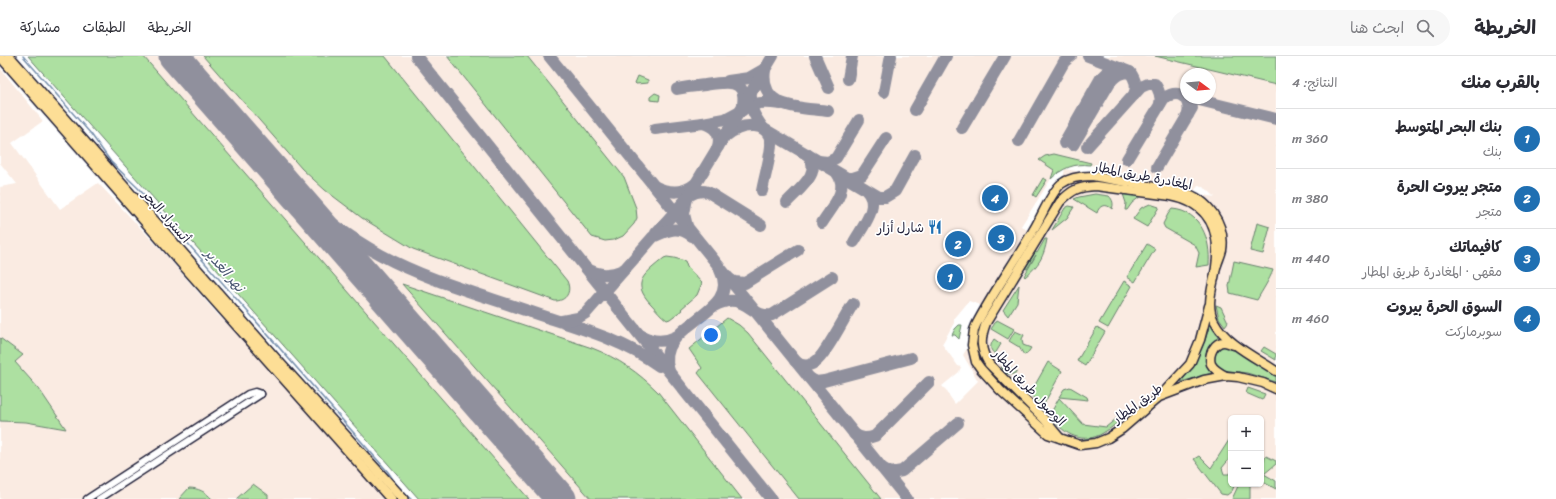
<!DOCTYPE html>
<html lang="ar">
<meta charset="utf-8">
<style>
body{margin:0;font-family:Sriracha,"Playpen Sans Arabic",sans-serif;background:#f7f7f7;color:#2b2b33;direction:rtl}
.controls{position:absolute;right:12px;bottom:12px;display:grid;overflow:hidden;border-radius:6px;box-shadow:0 1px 3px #0004}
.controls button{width:36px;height:36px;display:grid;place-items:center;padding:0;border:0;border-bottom:1px solid #e1e1e2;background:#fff;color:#2b2b33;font:20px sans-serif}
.compass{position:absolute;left:1180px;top:12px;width:36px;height:36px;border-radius:50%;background:#fff;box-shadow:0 1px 3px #0004;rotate:106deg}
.you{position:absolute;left:711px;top:279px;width:14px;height:14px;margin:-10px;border:3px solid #fff;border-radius:50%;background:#1a73e8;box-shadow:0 0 0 6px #1a73e833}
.badge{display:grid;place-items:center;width:26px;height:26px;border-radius:50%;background:#1f6fb2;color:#fff;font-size:13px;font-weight:700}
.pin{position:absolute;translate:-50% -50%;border:2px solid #fff;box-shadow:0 1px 4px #0006}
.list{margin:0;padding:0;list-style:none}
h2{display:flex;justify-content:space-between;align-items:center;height:52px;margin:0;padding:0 16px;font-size:17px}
h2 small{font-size:13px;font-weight:400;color:#7c7c81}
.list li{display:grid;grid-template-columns:26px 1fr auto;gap:12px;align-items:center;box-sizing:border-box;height:60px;padding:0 16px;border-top:1px solid #e1e1e2}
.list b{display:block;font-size:15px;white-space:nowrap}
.list p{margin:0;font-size:13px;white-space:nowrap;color:#7c7c81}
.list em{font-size:13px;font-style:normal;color:#7c7c81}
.icon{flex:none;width:22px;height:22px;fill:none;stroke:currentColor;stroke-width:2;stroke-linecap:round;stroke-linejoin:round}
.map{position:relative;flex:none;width:1276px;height:443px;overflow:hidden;direction:ltr}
header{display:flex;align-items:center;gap:24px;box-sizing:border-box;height:56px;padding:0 20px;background:#fff;border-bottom:1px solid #e1e1e2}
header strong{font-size:19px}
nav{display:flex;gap:22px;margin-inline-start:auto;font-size:14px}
.search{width:280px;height:36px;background:#f7f7f7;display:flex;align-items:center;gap:10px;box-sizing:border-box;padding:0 14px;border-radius:22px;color:#7c7c81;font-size:15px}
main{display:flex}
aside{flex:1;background:#fff}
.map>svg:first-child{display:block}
</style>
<header>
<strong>الخريطة</strong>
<div class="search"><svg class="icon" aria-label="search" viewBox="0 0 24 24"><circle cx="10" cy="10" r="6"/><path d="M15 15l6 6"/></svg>ابحث هنا</div>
<nav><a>الخريطة</a><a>الطبقات</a><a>مشاركة</a></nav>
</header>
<main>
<aside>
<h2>بالقرب منك<small>النتائج: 4</small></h2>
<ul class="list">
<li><span class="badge">1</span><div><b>بنك البحر المتوسط</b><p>بنك</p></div><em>360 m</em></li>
<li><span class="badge">2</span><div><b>متجر بيروت الحرة</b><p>متجر</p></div><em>380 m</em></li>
<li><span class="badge">3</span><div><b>كافيماتك</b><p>مقهى · المغادرة طريق المطار</p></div><em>440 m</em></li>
<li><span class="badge">4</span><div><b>السوق الحرة بيروت</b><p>سوبرماركت</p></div><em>460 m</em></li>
</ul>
</aside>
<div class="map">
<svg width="1276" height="443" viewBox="0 0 1276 443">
<rect width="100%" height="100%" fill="#fff"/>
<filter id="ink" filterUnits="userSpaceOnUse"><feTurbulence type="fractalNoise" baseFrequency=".025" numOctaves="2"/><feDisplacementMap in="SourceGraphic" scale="8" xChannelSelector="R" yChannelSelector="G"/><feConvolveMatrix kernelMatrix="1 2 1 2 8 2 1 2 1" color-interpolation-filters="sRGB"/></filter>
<g filter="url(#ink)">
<g fill="#faebe2" fill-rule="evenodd">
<path d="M32,0h1244v443h-857zM1186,18h24v24h-24zM1086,108l108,27 5,-6 9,5 7,7 -150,-28 -4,19 -98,167 15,26 -23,23 -7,-10 -1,-3 -5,-5 17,-14 2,-5 -3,-1 -16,-22 12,-21v-4l15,-18 13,5 45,-76 -6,-4 30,-47 7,-7 4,-2 7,-3zM1231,362h30v66h-30z"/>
<polygon points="0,12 43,65 12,87 60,153 98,127 163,196 218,259 271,309 387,443 268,443 268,439 253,428 236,443 212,443 209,439 196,432 189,432 179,443 0,443 0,365 26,366 65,373 39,333 15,306 23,299 0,282 0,131 17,128 0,107"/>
</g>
<g fill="#ade0a1" stroke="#68816e">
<polygon points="28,0 143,0 529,443 419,443"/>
<path d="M203,0h182l182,225c5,11 -1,20 -12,20l-142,-52 -51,-31 -37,-28 -23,-21z"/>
<polygon points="447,0 527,0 624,121 636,152 637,162 634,168 623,180 614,184 605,185 592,181"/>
<polygon points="1155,0 1276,0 1276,29"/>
<polygon points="638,20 648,24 648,27 636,28 635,27"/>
<polygon points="655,37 660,39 659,45 650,44 650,41"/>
<path d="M1054,98l37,9 -1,2c-15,-2 -28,3 -39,14l3,-9 -15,-10 6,-4z"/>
<polygon points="1043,122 1047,124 1036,141 1033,139"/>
<path d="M1095,138l14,2c4,4 5,8 3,13 -6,-6 -13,-4 -15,4l-23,-14 5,-2z"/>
<polygon points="1123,138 1140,139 1141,140 1132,147 1127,154 1125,154 1126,147"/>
<polygon points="1150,148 1159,151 1147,171 1133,163 1141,152"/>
<polygon points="1069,150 1074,151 1067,162 1052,174 1065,152"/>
<path d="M1172,153c29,2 39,31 37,56l-13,2 3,-14 -4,-8 -30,-17 -2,-4 5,-10z"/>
<polygon points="1257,167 1270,171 1263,198 1250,195"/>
<path d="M1045,183h2c-3,18 -8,26 -22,38l-1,-1 12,-21 -9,14 -2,-1 10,-16 2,1z"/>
<polygon points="1147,188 1155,193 1135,226 1127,221"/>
<path d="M667,201l7,1 11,3 2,6 15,16 -5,12 -16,14 1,1 -12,9 -3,1c-6,-4 -11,-11 -16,-16 -21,-22 -6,-30 13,-46z"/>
<path d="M1234,205l39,9c-3,9 -11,21 -16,30l-27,-7 -1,-7z"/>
<polygon points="1124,225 1132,230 1108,272 1099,267"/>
<path d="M402,228l190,64c26,10 47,25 66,44l84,107h-151z"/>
<polygon points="1019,229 1017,246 1008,260 1003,254"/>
<polygon points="1216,249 1221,251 1228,266 1225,270 1219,262"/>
<polygon points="727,262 739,269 748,277 881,443 799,443 698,317 702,312 689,293"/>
<polygon points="997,264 1014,273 1008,283 991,273"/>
<path d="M1210,267l9,16c-14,6 -17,22 -7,34l-31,9c14,-18 24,-37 29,-59z"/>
<polygon points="959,269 962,269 959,283 955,279 952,279 955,273"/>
<polygon points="1097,271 1105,276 1085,310 1077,305"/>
<polygon points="1015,275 1024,279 1022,283 1023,289 1031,292 1027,298 1024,299 1019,291 1009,285"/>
<polygon points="0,282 23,299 15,306 39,333 66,373 26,366 0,365"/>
<path d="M994,283l7,5 -6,10c-6,-4 -5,-9 -1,-15z"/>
<path d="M1222,289l8,1 46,29v7l-29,-9 -25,-3c-12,-7 -10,-18 0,-25z"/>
<polygon points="1264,291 1276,298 1276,304 1261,295"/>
<polygon points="1048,306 1062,315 1045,346 1043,353 1031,339 1031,336"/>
<polygon points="1001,311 1012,313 1017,316 1011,319 1006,317"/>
<polygon points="1070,331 1087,341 1088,344 1059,341 1064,333"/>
<polygon points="1248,332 1265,338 1262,344 1246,337"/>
<path d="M1059,342l24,26 23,3 25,-20 2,3c-10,7 -19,17 -30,23 -19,12 -39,2 -51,-15v-7z"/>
<polygon points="1231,381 1231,401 1222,412 1224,418 1229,418 1231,415 1231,428 1235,428 1232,435 1227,439 1221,438 1194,403 1199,400 1211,412"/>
<polygon points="1266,400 1276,405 1276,408 1264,418 1276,425 1276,433 1261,425 1261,411"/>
<polygon points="253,428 268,439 268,443 236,443"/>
<polygon points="1239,428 1250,428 1250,443 1232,443"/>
<path d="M189,432c9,0 17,4 23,11h-33z"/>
</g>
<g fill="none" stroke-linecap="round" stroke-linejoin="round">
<g stroke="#758eac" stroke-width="1.5">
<polyline points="23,0 91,78 111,106 138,132 191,191 388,416 399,432"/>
<polyline points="403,437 411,443"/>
</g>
<g stroke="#90909d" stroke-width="12">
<polyline points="416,0 771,443"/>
<polyline points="549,0 907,443"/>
<polyline points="815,0 829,32"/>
<polyline points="1088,0 1130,16"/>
<path d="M765,14c-6,40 36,37 63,41"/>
<polyline points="848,23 852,0"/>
<polyline points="728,25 749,22 763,14"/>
<path d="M677,33c9,-2 19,-3 28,-4 18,-3 42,-8 38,19"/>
<polyline points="884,36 891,0"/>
<path d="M751,41c-1,13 5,21 12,31"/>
<polyline points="1191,42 1276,63"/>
<polyline points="915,54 946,0"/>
<path d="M740,56c14,-11 24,-10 41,-8"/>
<polyline points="703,67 725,63 738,56"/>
<polyline points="962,72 1005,0"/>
<path d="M655,73l48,-6c13,4 18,11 15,24"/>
<polyline points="764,73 879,141 885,141 895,135 915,99"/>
<path d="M726,80c8,-7 16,-11 28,-10 9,0 16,7 17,16 1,10 -7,37 -9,49"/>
<polyline points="1019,85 1064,6 1071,0"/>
<polyline points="1064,87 1101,22 1110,13 1121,12"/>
<path d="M1073,89l37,-63c6,-7 10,-10 20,-10 5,7 8,14 4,23"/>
<path d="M1087,91l54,-60 7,-3h7c4,6 7,12 5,20"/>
<path d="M1127,103l37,-61c16,-10 27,0 24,17"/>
<polyline points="818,105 828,106 836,102 859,64"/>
<polyline points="1157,111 1192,52"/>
<polyline points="846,122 853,122 862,119 886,82"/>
<path d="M654,130c14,7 28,9 41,-2"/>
<path d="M288,131c29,25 59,50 93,68 46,25 98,39 147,56 44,15 93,27 131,55"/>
<path d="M787,146c12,-13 37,-30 20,-48"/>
<path d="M822,167c9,-15 28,-33 15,-50"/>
<polyline points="687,170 684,158 687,142 773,0"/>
<path d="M656,177l34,-38c6,-4 11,-5 18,-3l53,33"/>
<path d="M854,186c8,-15 28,-37 12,-52"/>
<path d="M586,212c12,8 24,8 37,2"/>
<polyline points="728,222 734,226 745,227 798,194"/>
<path d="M714,250c31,-17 36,13 58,9l60,-38"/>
<path d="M562,265l16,-3 8,-5 67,-76c14,-7 25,-12 39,-1"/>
<path d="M640,279c12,7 23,8 35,2"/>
<path d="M795,305c6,5 14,6 20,1 10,-6 30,-46 38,-58"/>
<path d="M669,315c-17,-49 75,-55 51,-101"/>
<polyline points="808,321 816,326 824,325 911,302"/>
<path d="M854,378c7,5 13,5 21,2l54,-54"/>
<polyline points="882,412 891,417 902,415 958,367"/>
</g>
<polyline stroke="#90909d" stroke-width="31" points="174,0 561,443"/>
<defs>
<g id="minor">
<polyline points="87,443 248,338 255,336 261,338"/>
<polyline points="99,443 261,338"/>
</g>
<g id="major">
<path d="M1217,209c1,-4 4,-10 5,-15 4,-26 -14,-51 -39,-58l-91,-16c-11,0 -22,1 -31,8 -11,10 -19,32 -27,45 -18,32 -41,63 -58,96l-2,5 -2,15 4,17 5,7 19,21 48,44 32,11 16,-2 12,-5 14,-9 37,-32 45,-17 22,-4 12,1 25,6 13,6"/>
<path d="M1226,320c-6,-3 -12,-6 -15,-12 -3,-9 3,-22 13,-22 3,0 7,2 10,3"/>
<polyline points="1162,338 1190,308 1200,284 1209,250"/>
<path d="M1060,382l-15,-18 -56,-56c-9,-15 -9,-25 -3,-41l74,-121c13,-13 18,-15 36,-16l75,10c38,7 50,35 45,71 -2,17 -11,37 -2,54 12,23 41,36 62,50"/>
</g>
<g id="highway">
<polyline points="0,0 184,210 391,443"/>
<polyline points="9,0 276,303 403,443"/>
</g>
</defs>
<use href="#minor" stroke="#22223b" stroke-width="9"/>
<use href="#major" stroke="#22223b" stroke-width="11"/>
<use href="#highway" stroke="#22223b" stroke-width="12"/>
<use href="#minor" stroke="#fff" stroke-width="6"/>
<use href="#major" stroke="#fdde96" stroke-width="8"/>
<use href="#highway" stroke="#fdde96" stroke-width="9"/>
</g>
</g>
<defs>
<symbol id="restaurant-bare" viewBox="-9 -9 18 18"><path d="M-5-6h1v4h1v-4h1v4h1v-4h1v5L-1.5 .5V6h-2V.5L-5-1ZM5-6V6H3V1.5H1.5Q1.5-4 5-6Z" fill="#1f6fb2" stroke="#fff" stroke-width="2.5" paint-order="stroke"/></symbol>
</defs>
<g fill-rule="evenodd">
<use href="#restaurant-bare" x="925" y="161" width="20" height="20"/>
</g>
<g text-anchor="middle" stroke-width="3.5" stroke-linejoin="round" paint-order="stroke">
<g font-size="13" fill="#22223b" stroke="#fff">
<text transform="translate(1143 119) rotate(11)" y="5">المغادرة طريق المطار</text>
<text transform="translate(167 160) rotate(49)" y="5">أتستراد البحر</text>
<text transform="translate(1030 331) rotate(47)" y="5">الوصول طريق المطار</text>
<text transform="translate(1137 347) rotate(-36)" y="5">طريق المطار</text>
</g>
<g font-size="13" fill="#22223b" stroke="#fff" text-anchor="end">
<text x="924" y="176">شارل أزار</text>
</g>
<g font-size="14" font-style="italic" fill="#4b5873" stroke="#fff">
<text transform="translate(225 214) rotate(49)" y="5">نهر الغدير</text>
</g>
</g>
</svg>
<div class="controls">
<button>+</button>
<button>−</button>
</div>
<svg class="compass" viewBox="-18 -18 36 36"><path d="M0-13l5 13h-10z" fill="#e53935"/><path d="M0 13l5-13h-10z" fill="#7c7c81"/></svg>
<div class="you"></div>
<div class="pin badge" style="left:950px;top:221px">1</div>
<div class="pin badge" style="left:958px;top:188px">2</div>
<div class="pin badge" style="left:1001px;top:182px">3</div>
<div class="pin badge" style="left:995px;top:142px">4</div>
</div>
</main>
